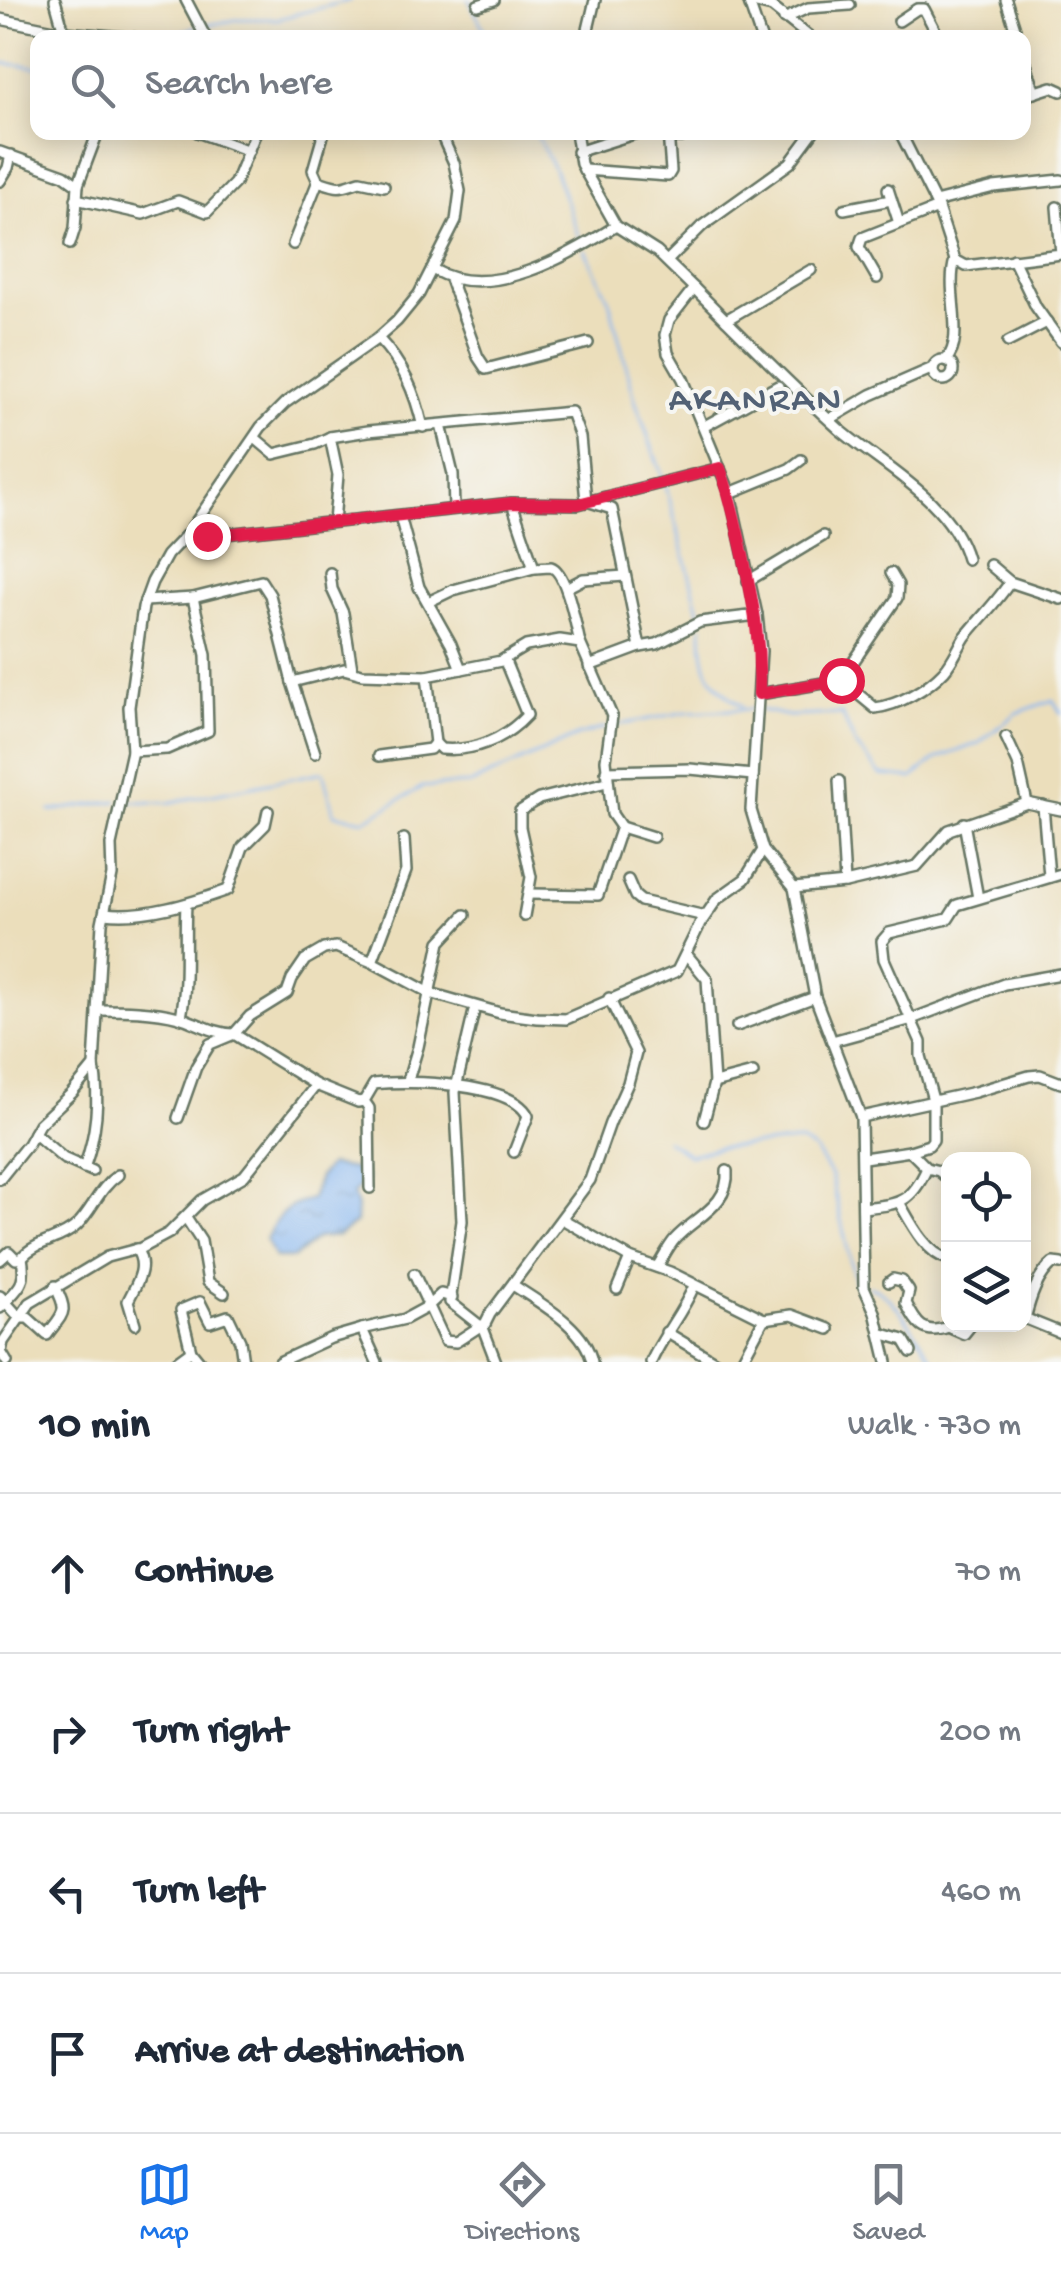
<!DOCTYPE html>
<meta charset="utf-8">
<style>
body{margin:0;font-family:"Gochi Hand",sans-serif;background:#f6f6f7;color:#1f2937}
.controls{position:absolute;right:30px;bottom:30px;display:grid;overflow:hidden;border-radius:20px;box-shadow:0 5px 25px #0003}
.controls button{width:90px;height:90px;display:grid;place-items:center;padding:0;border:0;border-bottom:2px solid #e0e1e3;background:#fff;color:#1f2937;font:50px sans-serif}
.stop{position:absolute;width:30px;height:30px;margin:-22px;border:8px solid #e11d48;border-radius:50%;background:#fff}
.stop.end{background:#e11d48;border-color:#fff;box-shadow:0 2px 10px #0008}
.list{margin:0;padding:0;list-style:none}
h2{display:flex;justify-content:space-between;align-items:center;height:130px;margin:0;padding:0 40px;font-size:42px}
h2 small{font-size:32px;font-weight:400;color:#747a83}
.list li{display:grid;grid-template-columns:65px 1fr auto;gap:30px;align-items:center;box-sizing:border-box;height:160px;padding:0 40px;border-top:2px solid #e0e1e3}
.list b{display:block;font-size:38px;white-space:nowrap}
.list em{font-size:32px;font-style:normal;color:#747a83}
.icon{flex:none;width:55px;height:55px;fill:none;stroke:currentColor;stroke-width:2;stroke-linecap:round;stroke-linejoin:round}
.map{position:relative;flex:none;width:1061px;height:1362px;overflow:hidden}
.search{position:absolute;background:#fff;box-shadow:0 5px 25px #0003;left:30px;right:30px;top:30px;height:110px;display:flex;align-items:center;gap:25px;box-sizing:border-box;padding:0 35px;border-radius:20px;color:#747a83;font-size:38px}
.sheet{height:770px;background:#fff}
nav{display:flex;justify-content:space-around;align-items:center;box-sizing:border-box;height:140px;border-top:2px solid #e0e1e3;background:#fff;font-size:28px;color:#747a83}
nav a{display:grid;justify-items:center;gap:5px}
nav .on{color:#1a73e8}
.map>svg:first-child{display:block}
</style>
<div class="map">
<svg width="1061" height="1362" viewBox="0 0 1061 1362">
<defs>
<pattern id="water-ripples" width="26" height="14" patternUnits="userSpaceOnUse" patternTransform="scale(2.5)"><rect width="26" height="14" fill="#86b6f1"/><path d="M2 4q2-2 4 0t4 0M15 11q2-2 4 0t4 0" fill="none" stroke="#6d95c4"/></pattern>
</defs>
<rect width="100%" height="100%" fill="#f6f6f2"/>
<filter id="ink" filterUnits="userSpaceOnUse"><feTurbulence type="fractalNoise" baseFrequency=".01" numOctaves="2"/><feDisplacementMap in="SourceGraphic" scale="20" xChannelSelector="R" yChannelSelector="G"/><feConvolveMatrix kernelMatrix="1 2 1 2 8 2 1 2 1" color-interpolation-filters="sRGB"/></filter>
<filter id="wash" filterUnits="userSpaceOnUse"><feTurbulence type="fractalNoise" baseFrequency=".0048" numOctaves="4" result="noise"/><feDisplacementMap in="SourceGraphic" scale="40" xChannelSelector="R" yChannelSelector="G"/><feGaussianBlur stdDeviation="2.25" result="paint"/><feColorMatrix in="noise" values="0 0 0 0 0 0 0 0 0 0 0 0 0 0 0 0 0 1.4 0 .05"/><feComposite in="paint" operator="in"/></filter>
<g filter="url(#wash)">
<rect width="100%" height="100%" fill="#ebdebb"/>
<path fill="url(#water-ripples)" stroke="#527a92" stroke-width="2.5" d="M329,1165l32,5 6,9 -14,15 4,13 -1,16 -19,13 -20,2 -24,20h-18l-9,-18c10,-24 20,-34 45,-41l8,-22z"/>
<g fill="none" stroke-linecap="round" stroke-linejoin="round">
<g stroke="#86b6f1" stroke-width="2.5">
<polyline points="469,0 488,38"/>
<polyline points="203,26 241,19 278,19 351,0"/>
<polyline points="168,38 195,27"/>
<polyline points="0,63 38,67"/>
<polyline points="535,132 554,169 581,243"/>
<polyline points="585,250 609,300 636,403 663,478"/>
<polyline points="666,486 701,618"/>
<path d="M702,626c0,43 5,55 40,80"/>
<polyline points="761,710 789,716 842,714 855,744 881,775 912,778 936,759 979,743 1017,713 1053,700 1061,713"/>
<polyline points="613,726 686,712 753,709"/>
<polyline points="125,801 167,803 323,772 334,814 365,820 422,787 470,784 579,735 605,728"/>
<polyline points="50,811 117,801"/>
<polyline points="666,1140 689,1155 718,1148 800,1141 815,1150 831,1176 855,1282 861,1284"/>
<path d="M869,1286c27,8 49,53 66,76"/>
</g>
</g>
</g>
<g filter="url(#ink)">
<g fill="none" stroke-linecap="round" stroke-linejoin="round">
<defs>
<g id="minor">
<polyline points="55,0 64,32"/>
<polyline points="186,0 206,38"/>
<polyline points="748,0 761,38"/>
<polyline points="1006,0 1018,38"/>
<polyline points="748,1 772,7 811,38"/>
<polyline points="478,5 494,0"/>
<polyline points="0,19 64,32 137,38"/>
<polyline points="784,19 808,8 850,5"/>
<polyline points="899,21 917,9 924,9 939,38"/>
<polyline points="586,38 595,0"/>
<polyline points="1024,57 1035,93"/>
<polyline points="1024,96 1052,87 1061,91"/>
<polyline points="197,132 249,151"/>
<path d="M324,132l-11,38 5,11c25,8 19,7 42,0l24,5"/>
<polyline points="576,132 581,164 616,226 657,252 694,288 669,320 665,335 668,353 683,379 730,493 757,615 761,651 751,810 763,850 794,888 815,997 861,1117 864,1287 875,1312 887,1362"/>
<polyline points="900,132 938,208 955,260 966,266 1061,254 1057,207"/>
<polyline points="669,137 681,137 693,132"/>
<polyline points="0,152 64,175 78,185 75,228 70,244"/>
<polyline points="577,152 640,132"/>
<polyline points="584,170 668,176 671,171 668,132"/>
<polyline points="0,181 8,168 11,155"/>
<polyline points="78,185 98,132"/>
<polyline points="888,189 899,223"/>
<polyline points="76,199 143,214 178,201 207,212 235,183 256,132"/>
<polyline points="935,202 994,187 1061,180"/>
<polyline points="844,209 891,200"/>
<polyline points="293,244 318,181"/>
<polyline points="1013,259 1036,307 1061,342"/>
<polyline points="667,261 702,226 790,163 813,132"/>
<path d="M434,270c56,32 134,-14 182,-44"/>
<polyline points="877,278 859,247 862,238 938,208"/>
<polyline points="450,279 478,357 486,369 588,343"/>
<path d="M694,288c47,47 95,96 145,141 43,37 112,71 128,130"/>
<polyline points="726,320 811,270"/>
<path d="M378,338c25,26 37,54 45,89"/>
<polyline points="1008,342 1047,322"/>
<circle cx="943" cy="370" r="10"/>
<path d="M946,360c20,-21 -1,-69 9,-100"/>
<polyline points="830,419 871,395 933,368"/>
<polyline points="441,425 453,474 454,509"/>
<polyline points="703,427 778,386"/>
<polyline points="330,437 338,475 334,522"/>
<polyline points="255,438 274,454 315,444 330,437 368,431 571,412 580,437 586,501"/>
<polyline points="730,493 789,469 801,460"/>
<polyline points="587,501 612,509 640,647"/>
<path d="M512,503l22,65c1,0 16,-1 17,-1 16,5 25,60 29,76"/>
<polyline points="400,516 419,587 451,644 461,669"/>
<polyline points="189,532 207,536 512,503 578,504 720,468"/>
<polyline points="990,565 1010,582 1061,599"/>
<polyline points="330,573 332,589 343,613 352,669"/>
<polyline points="748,581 823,536"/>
<polyline points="566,588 583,579 625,576"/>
<polyline points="145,601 193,598 261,581 270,595 292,682 315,753"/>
<polyline points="428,602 453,590 534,568"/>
<polyline points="589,666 640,647 657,644 700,622 757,615"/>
<polyline points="427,676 435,743"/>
<polyline points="841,680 897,598 898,585 891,573"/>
<polyline points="292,682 344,669 362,674 427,676 501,661 526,646 560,640 580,643 612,716 606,760 612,814 621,827 653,837"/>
<path d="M759,694l82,-14 34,28c24,-3 52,-19 69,-37 9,-10 14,-23 21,-34 15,-19 32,-35 45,-55"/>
<polyline points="1006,737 1018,763 1027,803"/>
<polyline points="132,751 167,749 208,731 206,655 193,598"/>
<path d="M379,756l51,-7 5,-6 6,6c33,3 64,-10 86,-34l-23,-56"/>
<polyline points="606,771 690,769 753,775"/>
<polyline points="839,781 845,883"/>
<polyline points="1043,806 1049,876"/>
<polyline points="964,823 978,898"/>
<polyline points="628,880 635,896 641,901 705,916"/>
<polyline points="794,888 845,883 917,866 949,830 1027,803 1061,810"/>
<polyline points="529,894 598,895 621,827"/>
<path d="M105,913c39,5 86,-10 123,-23l15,-43 22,-22 3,-14"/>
<polyline points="524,916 531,877 520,827 520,811 539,799 607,782"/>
<polyline points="687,955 707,979 714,1083 704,1121"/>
<polyline points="372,962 406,871 404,839"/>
<polyline points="475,1007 455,1092 462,1221 450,1302 483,1328"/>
<path d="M97,1010c26,0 56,0 82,7 19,6 34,16 55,17l16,-18 37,-23 5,-14 13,-19 19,-11 12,-2 36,15 58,31 70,20 37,5 29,1 111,-48 23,-47 17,-25 28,-20 18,-29"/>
<path d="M181,1017c7,-36 3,-75 5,-113"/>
<polyline points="737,1026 815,997"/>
<polyline points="832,1041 909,1020 1004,984 1061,974"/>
<polyline points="408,1080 418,1047 440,942 465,915"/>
<polyline points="714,1083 753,1073"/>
<polyline points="861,1117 975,1092 1029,1076 1040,1075 1061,1083"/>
<polyline points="178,1118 196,1067 210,1044 234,1034 316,1085 358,1102 364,1101"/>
<polyline points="34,1133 63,1158 92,1171"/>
<polyline points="910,1151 929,1145 933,1140 933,1100 921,1056 921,1042 884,959 882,941 889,933 948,919 957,905 1061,874"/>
<polyline points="864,1158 910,1151 927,1168 939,1171 948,1179"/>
<path d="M84,1168c12,-33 16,-67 10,-102"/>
<polyline points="0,1179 28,1144 39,1124 72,1093 94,1066 102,923 112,875 111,845 132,751 129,707 143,607 152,582 167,555 189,532 261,427 285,403 378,338 397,321 419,294 456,221 460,191 454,163 440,132"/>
<path d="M370,1188l-1,-80 -5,-7 10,-17c34,-4 138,-2 154,32l-14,36"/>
<path d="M899,1202c11,19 27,52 49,57"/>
<path d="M863,1208c36,-4 48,-4 64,-40"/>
<polyline points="186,1218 201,1241 208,1282 224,1293"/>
<polyline points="564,1220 630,1258 670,1272 764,1319 792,1315 829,1329"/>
<path d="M22,1257c14,-16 40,-17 55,-32 16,-16 22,-37 41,-50"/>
<polyline points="0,1260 9,1252 16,1259 22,1257"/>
<path d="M657,1267c6,-9 11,-20 18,-28 20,-22 55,-34 52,-68"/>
<polyline points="414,1274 445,1341 456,1342 482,1325"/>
<path d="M889,1282l4,-3 9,2 7,10 -3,12c10,21 18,33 42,24l16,7 8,-10"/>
<path d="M513,1285c28,19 72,42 79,77"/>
<polyline points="617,1289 630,1258"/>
<path d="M0,1296l20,22h8l19,17c17,-23 22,-22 8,-49"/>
<path d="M0,1308c18,-21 27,-21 22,-51"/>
<polyline points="1024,1318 1061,1333"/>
<path d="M1025,1319c5,-20 12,-43 28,-56l8,1"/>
<path d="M135,1324l-7,-23c8,-17 21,-34 8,-52"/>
<polyline points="666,1332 716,1362"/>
<polyline points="880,1333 904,1340 911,1352"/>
<polyline points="191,1351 181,1310 200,1302 210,1322 228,1316 240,1341 243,1362"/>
<polyline points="7,1362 1,1352 3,1342 30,1303 107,1257 141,1248 169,1233 202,1200 244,1176 316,1085"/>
<polyline points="176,1362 191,1351 200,1362"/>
<polyline points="279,1362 331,1338 362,1329"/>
<polyline points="377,1362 362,1329 405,1319 427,1307 441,1294 452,1297"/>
<polyline points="496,1362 483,1328 490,1314 590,1180 610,1123 628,1083 636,1053 609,998"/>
<path d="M651,1362c12,-27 31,-48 43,-76"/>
<polyline points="741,1362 764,1319"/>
</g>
</defs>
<use href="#minor" stroke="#667563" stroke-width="14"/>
<use href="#minor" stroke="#fff" stroke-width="9"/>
</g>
</g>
<g fill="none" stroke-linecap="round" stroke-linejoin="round" filter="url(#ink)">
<path stroke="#e11d48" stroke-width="12" d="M207,536l305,-33 66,1 142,-36c11,30 17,61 24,92 10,48 17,84 15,134l82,-14"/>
</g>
<g text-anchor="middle" stroke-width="8" stroke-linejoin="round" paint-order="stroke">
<g font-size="38" letter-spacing="2.5" fill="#526175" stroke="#f6f6f2">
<text x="756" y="409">AKANRAN</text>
</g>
</g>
</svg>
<div class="controls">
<button><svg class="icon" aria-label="locate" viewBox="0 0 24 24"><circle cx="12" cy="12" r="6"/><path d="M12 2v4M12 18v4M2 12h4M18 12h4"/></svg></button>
<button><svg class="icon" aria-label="layers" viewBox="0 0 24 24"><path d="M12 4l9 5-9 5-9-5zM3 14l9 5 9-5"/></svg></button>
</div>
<div class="stop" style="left:841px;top:680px"></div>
<div class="stop end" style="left:207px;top:536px"></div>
<div class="search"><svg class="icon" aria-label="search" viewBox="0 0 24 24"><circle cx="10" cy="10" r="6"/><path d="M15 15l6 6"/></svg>Search here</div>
</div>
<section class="sheet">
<h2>10 min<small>Walk · 730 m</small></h2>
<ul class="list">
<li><svg class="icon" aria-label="ahead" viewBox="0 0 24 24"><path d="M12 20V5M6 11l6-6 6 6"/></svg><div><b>Continue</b></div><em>70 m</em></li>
<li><svg class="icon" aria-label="right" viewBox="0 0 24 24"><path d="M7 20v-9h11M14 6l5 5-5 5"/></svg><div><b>Turn right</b></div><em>200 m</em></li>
<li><svg class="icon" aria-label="left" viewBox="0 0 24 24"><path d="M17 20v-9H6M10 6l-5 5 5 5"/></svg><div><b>Turn left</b></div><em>460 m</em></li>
<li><svg class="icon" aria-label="arrive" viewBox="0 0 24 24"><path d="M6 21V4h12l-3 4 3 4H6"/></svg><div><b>Arrive at destination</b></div></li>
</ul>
</section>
<nav>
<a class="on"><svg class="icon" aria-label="map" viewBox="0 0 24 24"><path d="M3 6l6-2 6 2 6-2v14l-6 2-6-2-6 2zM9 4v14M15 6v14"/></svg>Map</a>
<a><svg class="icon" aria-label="directions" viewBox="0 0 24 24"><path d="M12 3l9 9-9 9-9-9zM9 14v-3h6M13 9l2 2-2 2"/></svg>Directions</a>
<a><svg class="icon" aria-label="saved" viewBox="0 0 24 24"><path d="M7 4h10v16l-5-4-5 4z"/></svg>Saved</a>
</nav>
